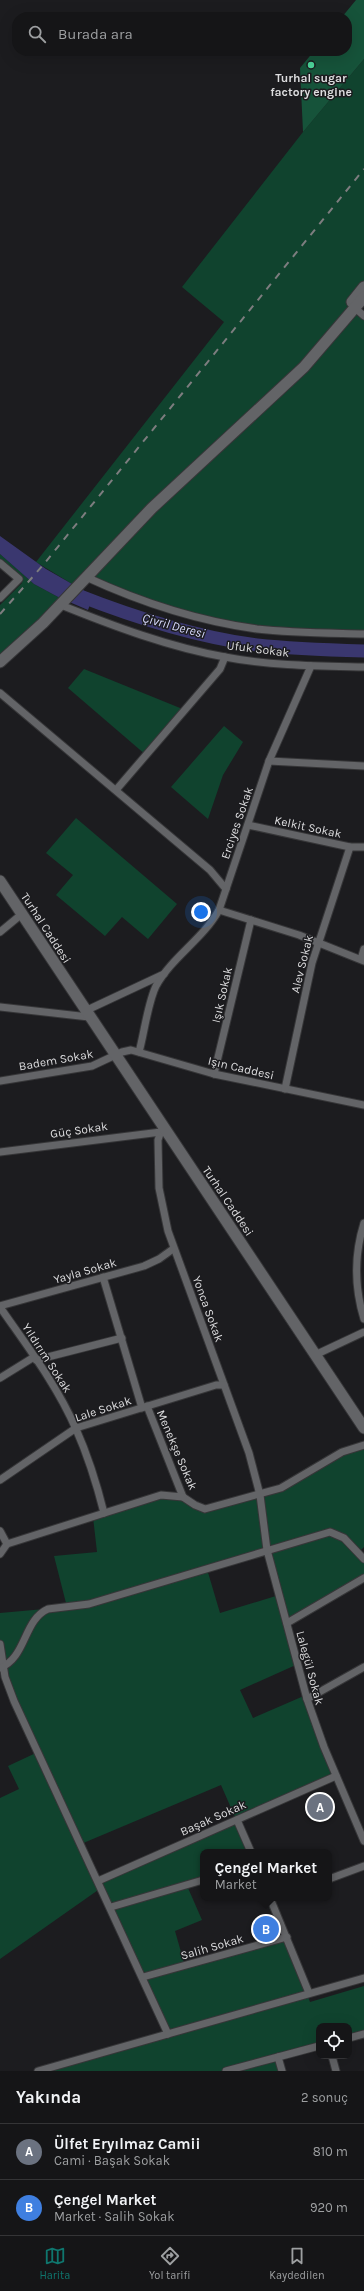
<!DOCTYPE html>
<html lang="tr">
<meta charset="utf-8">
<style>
body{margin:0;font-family:Karla,sans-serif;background:#222224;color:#f1f3f6}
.controls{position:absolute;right:12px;bottom:12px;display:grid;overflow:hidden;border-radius:8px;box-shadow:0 4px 16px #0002}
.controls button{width:36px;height:36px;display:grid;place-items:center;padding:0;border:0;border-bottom:1px solid #343436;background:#151517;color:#f1f3f6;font:20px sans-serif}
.you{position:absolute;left:201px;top:912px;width:14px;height:14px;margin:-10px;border:3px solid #fff;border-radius:50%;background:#1a73e8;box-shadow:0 0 0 6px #1a73e833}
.badge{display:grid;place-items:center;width:26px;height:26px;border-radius:50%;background:#0f766e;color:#fff;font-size:13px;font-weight:700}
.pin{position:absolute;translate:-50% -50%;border:2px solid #fff;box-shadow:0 1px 4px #0006}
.popup{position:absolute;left:200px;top:1849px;width:132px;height:52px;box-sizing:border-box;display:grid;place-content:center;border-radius:8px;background:#151517;filter:drop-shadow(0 1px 3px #0005);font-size:13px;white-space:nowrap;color:#9d9fa1}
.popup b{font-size:15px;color:#f1f3f6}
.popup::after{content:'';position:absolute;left:50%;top:100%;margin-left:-8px;border:8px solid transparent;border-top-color:#151517}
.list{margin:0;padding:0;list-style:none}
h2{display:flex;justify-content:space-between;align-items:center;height:52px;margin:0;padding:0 16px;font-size:17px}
h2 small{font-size:13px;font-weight:400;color:#9d9fa1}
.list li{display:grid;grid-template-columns:26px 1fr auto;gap:12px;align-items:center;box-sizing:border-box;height:56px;padding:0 16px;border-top:1px solid #343436}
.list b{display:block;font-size:15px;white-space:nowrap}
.list p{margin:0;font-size:13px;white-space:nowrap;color:#9d9fa1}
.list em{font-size:13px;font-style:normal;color:#9d9fa1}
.icon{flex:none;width:22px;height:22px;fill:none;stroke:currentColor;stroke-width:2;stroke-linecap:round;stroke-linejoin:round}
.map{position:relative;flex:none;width:364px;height:2071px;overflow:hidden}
.search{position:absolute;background:#151517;box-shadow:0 4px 16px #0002;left:12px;right:12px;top:12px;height:44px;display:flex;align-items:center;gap:10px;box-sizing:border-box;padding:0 14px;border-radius:16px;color:#9d9fa1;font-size:15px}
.sheet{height:164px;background:#151517}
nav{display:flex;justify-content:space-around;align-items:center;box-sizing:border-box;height:56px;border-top:1px solid #343436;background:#151517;font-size:11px;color:#9d9fa1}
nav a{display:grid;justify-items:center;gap:2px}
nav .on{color:#0f766e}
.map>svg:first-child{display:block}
</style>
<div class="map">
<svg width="364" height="2071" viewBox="0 0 364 2071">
<rect width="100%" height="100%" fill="#1c1c1f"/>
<g fill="#10432e" fill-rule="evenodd">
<polygon points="364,59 364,287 350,304 364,316 364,634 289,632 200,618 86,577 77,587 36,562 224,322 182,287 303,132"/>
<polygon points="0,554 34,584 60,598 0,662 0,605 22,583 0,563"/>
<polygon points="84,669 185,710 146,755 68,688"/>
<polygon points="224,726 243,742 223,775 208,819 171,787"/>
<polygon points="76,818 177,904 148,939 122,917 105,936 56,895 73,875 46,853"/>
<path d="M364,1445v102l-6,6 6,6v19l-77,45 11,41 -58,26 13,28 53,-23 30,81 -94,37 -5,7 13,32h-47v31l-15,5 14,32 -27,11 10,35 98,-28 -18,-40h5l40,104 54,-16v48l-15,4v-12h-30v20l-41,11 4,14h-244l130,-37 -67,-146 -101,71v-161l19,-9 -11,-23 30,-14 -24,-51 -14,-57v-31l67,-6 -13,-51 43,-4 -4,-35 75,-23 32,14 60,-13zM267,1551l12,44 -59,18 -13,-44zM221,1785l14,32 -137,64 -17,-37z"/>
</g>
<polygon fill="#16533a" points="356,0 364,0 364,59 303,132 300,68 314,51 347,51 347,17 342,17"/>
<polygon fill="#3a376f" points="0,536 46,569 93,596 88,610 60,598 34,584 0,554"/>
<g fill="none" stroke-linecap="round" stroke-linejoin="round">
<path stroke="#3a376f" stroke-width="13" d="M75,594c58,23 120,43 182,51 36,4 71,5 107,6"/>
<defs>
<g id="street">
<polyline points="355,308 364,316"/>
<polyline points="0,563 19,579 0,598"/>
<path d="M86,577c54,25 112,44 171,52 36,4 72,4 107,5"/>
<path d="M61,605c52,21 108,42 164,52 46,9 93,9 139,10"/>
<polyline points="0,693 210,870 226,889"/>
<polyline points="269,761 364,766"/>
<polyline points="116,790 220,669 225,657"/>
<polyline points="248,825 350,847 364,847"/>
<polyline points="219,910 299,935 364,961"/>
<polyline points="0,932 17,918"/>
<polyline points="361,959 364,949"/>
<polyline points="0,1007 89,1017"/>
<polyline points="85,1011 164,974"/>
<path d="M139,1052c5,-18 9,-50 17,-66 16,-29 47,-47 63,-76l50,-149 42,-95"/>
<polyline points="214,1074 251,920"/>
<polyline points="0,1081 92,1066 122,1052 131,1050 214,1074 364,1105"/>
<polyline points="285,1089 312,963 350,847"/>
<polyline points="164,1130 160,1134 158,1140 159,1188 168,1231 249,1453 260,1495 267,1550 307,1699 324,1747 364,1841"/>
<polyline points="0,1152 161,1132"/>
<path d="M364,1223c-10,32 -10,63 0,96"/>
<polyline points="103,1277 142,1408"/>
<polyline points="0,1306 144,1266 159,1259 173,1249"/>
<path d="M0,1307c27,39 57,78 76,122 12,27 21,56 28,84"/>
<polyline points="315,1355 364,1332"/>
<polyline points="36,1360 122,1338"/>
<polyline points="0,1378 34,1357"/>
<polyline points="147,1406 183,1497 195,1505 205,1509 281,1488 342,1452 364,1445"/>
<polyline points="0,1480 76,1428 216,1385 224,1385"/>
<polyline points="0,1531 7,1544"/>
<polyline points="0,1554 7,1544 161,1495 183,1497"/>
<polyline points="287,1623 364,1578"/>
<polyline points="0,1644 5,1677 14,1701 168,2034"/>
<path d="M0,1668c27,-11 23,-48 48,-59l41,-5 241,-72 14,6 20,21"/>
<polyline points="307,1699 364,1667"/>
<polyline points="237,1820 251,1852"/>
<polyline points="329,1879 364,1866"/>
<polyline points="98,1881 336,1776"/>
<polyline points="270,1898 309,1993"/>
<polyline points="111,1907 203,1880"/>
<polyline points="143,1977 287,1937"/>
<polyline points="349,2038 364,2034"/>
<polyline points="332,2056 336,2071"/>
<polyline points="38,2071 364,1978"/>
<polyline points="226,2071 278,2057"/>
<polyline points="282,2071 278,2057 319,2046"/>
</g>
<g id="secondary">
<polyline points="352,302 364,287"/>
<polyline points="0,662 43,623 152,508 304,367 364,297"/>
<polyline points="0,881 364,1428"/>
</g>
</defs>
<use href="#street" stroke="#363638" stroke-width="9"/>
<use href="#secondary" stroke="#363638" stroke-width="13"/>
<use href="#street" stroke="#636467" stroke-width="7"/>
<use href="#secondary" stroke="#636467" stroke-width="11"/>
<polyline stroke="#7d7d7f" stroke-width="2" stroke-dasharray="7 7" stroke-linecap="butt" points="0,614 44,564 364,169"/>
</g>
<circle fill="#4cd39a" stroke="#1c1c1f" stroke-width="1.5" cx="311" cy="65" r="4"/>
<g text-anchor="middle" stroke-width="3" stroke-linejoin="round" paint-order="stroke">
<g font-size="12" font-weight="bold" fill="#dddddf" stroke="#1c1c1f">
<text x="311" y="82">Turhal sugar<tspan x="311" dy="14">factory engine</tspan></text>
</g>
<g font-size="12" fill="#dddddf" stroke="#1c1c1f">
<text transform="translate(258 649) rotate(7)" y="4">Ufuk Sokak</text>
<text transform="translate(237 823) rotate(-71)" y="4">Erciyes Sokak</text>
<text transform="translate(308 827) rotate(12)" y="4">Kelkit Sokak</text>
<text transform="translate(46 928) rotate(57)" y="4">Turhal Caddesi</text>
<text transform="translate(302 964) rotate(-76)" y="4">Alev Sokak</text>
<text transform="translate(222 995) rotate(-77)" y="4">Işık Sokak</text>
<text transform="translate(56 1060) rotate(-10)" y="4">Badem Sokak</text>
<text transform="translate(241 1068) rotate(13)" y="4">Işın Caddesi</text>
<text transform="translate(79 1130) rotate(-8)" y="4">Güç Sokak</text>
<text transform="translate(228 1201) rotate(56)" y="4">Turhal Caddesi</text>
<text transform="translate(85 1271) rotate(-16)" y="4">Yayla Sokak</text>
<text transform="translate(208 1309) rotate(70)" y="4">Yonca Sokak</text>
<text transform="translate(47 1358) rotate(57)" y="4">Yıldırım Sokak</text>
<text transform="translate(103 1409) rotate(-18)" y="4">Lale Sokak</text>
<text transform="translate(177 1450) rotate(67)" y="4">Menekşe Sokak</text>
<text transform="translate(310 1668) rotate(75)" y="4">Lalegül Sokak</text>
<text transform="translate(213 1818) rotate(-24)" y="4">Başak Sokak</text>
<text transform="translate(212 1947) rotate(-16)" y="4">Salih Sokak</text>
</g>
<g font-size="13" font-style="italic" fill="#d8dafe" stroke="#1c1c1f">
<text transform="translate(174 625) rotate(15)" y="5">Çivril Deresi</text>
</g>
</g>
</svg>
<div class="controls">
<button><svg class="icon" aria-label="locate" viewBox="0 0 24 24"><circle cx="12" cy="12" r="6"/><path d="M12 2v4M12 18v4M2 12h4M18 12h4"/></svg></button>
</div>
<div class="you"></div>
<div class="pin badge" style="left:320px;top:1807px;background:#6b7280">A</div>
<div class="pin badge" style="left:266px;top:1929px;background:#3f7fe0">B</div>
<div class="popup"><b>Çengel Market</b>Market</div>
<div class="search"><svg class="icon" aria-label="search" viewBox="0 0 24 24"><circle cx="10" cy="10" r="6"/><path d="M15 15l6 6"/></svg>Burada ara</div>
</div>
<section class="sheet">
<h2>Yakında<small>2 sonuç</small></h2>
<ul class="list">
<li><span class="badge" style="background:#6b7280">A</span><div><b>Ülfet Eryılmaz Camii</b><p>Cami · Başak Sokak</p></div><em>810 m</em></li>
<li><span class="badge" style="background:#3f7fe0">B</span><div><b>Çengel Market</b><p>Market · Salih Sokak</p></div><em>920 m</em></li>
</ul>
</section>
<nav>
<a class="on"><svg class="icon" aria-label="map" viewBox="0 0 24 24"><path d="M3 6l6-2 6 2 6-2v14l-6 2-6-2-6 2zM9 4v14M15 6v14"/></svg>Harita</a>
<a><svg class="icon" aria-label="directions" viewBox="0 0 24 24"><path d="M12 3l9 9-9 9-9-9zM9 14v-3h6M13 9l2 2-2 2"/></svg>Yol tarifi</a>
<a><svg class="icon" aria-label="saved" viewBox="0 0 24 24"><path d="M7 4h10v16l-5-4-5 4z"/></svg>Kaydedilen</a>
</nav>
